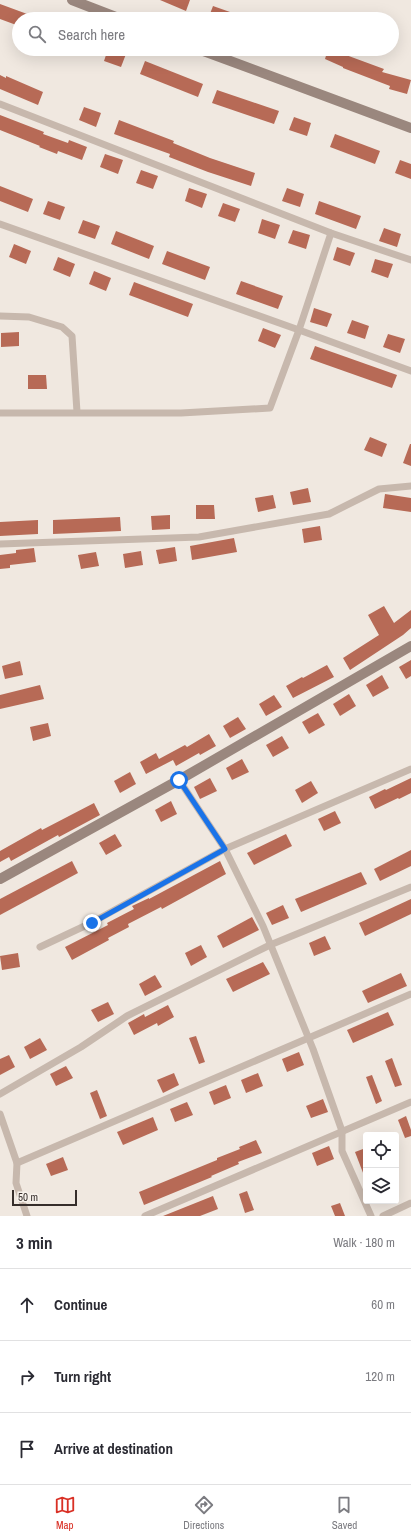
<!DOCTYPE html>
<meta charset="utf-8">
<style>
body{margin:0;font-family:"Archivo Narrow",sans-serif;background:#f2f2f3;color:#2b2b33}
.controls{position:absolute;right:12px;bottom:12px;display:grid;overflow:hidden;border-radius:4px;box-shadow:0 4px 16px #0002}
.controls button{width:36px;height:36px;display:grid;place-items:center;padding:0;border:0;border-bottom:1px solid #e1e1e2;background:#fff;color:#2b2b33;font:20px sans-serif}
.scale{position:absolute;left:12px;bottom:10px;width:65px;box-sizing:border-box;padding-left:4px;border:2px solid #362e2b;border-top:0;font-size:11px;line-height:14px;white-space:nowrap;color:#362e2b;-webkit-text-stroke:3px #f8f2ec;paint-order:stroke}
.stop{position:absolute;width:12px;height:12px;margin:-9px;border:3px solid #1a73e8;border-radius:50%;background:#fff}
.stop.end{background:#1a73e8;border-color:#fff;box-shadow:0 1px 4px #0008}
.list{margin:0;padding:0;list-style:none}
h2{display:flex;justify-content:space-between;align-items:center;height:52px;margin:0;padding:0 16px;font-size:17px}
h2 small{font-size:13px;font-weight:400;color:#7c7c81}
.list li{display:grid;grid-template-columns:26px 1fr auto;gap:12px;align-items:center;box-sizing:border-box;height:72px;padding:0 16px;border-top:1px solid #e1e1e2}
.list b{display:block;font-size:15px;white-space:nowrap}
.list em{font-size:13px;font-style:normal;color:#7c7c81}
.icon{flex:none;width:22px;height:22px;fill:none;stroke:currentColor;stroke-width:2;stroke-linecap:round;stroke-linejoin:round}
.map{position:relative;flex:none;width:411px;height:1216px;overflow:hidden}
.search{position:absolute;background:#fff;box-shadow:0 4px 16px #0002;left:12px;right:12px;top:12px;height:44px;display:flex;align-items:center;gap:10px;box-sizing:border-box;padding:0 14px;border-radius:22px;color:#7c7c81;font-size:15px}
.sheet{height:268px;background:#fff}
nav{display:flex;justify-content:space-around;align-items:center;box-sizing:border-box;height:56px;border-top:1px solid #e1e1e2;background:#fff;font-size:11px;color:#7c7c81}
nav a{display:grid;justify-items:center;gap:2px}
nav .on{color:#d93025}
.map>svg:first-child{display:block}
</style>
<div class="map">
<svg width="411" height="1216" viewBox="0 0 411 1216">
<rect width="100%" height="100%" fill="#f0e8e0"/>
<g fill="#b76a56">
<polygon points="160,0 190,0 186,11"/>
<polygon points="0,4 38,18 38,19 19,19 19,26 0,19"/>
<polygon points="213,6 230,12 227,19 208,19"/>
<polygon points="108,49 126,54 121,67 104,61"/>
<polygon points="328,49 337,49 347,53 346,55 384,69 382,72 411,80 407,94 389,89 390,86 343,68 343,67 325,59"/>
<polygon points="145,61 203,84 198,97 140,74"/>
<polygon points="0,75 6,78 6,76 43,92 38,105 0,89"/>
<polygon points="217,90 279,111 274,124 212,103"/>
<polygon points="84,107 101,113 96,127 79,120"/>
<polygon points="0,115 44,132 43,134 68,143 69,140 87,147 82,160 58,151 57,154 39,147 40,146 0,130"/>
<polygon points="294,117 311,123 307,136 289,130"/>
<polygon points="119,120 174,141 173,143 210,158 255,173 251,186 208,172 169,157 170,154 114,134"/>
<polygon points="335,134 380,151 375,164 330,147"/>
<polygon points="105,154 123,160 118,174 100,167"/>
<polygon points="400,160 411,164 411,179 395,173"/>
<polygon points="141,170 158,176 153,189 136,183"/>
<polygon points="0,186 33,199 28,212 0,201"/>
<polygon points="189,188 207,194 202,208 185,201"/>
<polygon points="287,188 304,194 300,207 282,201"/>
<polygon points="48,201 65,207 60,220 43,214"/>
<polygon points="319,201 361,216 356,229 315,214"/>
<polygon points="223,203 240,209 235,222 218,216"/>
<polygon points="262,219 280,225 275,239 258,233"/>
<polygon points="83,220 100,226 95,239 78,233"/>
<polygon points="384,228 401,234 397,247 379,241"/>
<polygon points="293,230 310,235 306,249 288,243"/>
<polygon points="116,231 154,246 149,259 111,244"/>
<polygon points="14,244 31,251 26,264 9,257"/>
<polygon points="337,247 355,253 350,266 333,260"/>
<polygon points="167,251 210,267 205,280 162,264"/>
<polygon points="58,257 75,264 70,277 53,270"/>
<polygon points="375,259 393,264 388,278 371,272"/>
<polygon points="94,271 111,278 106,291 89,284"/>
<polygon points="241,281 283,296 278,309 236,294"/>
<polygon points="134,282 193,304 188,317 129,295"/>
<polygon points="314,308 332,314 327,327 310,322"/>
<polygon points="352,320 369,326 365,339 347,333"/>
<polygon points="263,328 281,335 275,348 258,341"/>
<polygon points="19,332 19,346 1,347 1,333"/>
<polygon points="388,334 405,339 400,353 383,347"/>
<polygon points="315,346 397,375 392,388 310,359"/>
<polygon points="28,375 46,375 47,389 28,389"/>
<polygon points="370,437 387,444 382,457 364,450"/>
<polygon points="410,444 411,444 411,466 403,463"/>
<polygon points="308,488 311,502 293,505 290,492"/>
<polygon points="385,494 411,498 411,512 383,508"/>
<polygon points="273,495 276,508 258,512 255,498"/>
<polygon points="196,505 214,505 215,519 196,519"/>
<polygon points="170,515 170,529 152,530 151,516"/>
<polygon points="120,517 121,531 53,534 53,520"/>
<polygon points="38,520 38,534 0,536 0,522"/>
<polygon points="320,526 322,540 304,543 302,529"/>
<polygon points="234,538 237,552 192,560 190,546"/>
<polygon points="175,547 177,561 159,564 156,550"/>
<polygon points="34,548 36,562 10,565 10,568 0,569 0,555 16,553 16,550"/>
<polygon points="141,551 143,565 125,568 123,554"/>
<polygon points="96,552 99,566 81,569 78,555"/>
<polygon points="384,606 394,623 411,610 411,628 403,635 350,670 343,658 379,635 368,615"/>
<polygon points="411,660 411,676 406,679 399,667"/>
<polygon points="20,661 23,675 5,679 2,666"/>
<polygon points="327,665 334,677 293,698 286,686 302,677 303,678"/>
<polygon points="382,675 389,688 373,697 366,685"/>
<polygon points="40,685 44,699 0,709 0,695"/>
<polygon points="349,694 356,706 340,716 333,704"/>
<polygon points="274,695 282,707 266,716 259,704"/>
<polygon points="318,713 325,725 309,734 302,722"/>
<polygon points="238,717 246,729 230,738 223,726"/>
<polygon points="48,723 51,736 33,741 30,727"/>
<polygon points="209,734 216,746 200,755 199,753 176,766 173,760 146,774 140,762 156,753 159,759 185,745 187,747"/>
<polygon points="282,736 289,748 273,757 266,745"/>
<polygon points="242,759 249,772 232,780 226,768"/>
<polygon points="130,772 136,784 120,793 114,781"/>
<polygon points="210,778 217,791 200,799 194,787"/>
<polygon points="411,778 411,793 399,799 398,798 375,809 369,797 385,789 386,790"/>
<polygon points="311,781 318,793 302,803 295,790"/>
<polygon points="171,801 177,814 161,822 155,810"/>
<polygon points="94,803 100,815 59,837 58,835 11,861 9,857 0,862 0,851 41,828 42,830"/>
<polygon points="335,811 341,823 324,831 318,819"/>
<polygon points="115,834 122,846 106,855 99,843"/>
<polygon points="286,834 292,846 254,865 247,853"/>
<polygon points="411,850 411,866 380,881 374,869"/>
<polygon points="72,861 78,873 0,915 0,899"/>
<polygon points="220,861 226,874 162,909 161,907 128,924 129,927 108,938 109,940 72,960 65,947 108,925 107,923 134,909 132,906 149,898 149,899"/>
<polygon points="361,872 367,884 301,912 295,899"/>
<polygon points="411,899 411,914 365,936 359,923"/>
<polygon points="283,905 289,918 272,925 266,913"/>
<polygon points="252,917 259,930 223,948 217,936"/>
<polygon points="325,936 331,949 314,956 309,943"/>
<polygon points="201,945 207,957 191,966 185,953"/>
<polygon points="18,953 20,967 2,970 0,956"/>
<polygon points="263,962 270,974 233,992 226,979"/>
<polygon points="401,973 407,986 368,1003 362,991"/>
<polygon points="155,975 162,987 145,996 139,984"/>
<polygon points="108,1002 114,1014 98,1022 91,1010"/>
<polygon points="168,1005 174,1017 158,1026 157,1023 134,1035 128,1023 144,1014 145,1017"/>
<polygon points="388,1012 394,1025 353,1043 347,1030"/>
<polygon points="196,1036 205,1062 199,1064 189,1038"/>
<polygon points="40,1038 47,1050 30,1059 24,1047"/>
<polygon points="299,1052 304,1065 287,1072 282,1059"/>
<polygon points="9,1055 15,1067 0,1075 0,1059"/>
<polygon points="392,1058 402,1085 395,1087 385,1061"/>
<polygon points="66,1066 73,1078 56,1086 50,1074"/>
<polygon points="174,1073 179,1085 163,1093 157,1080"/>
<polygon points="258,1073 263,1086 246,1093 241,1080"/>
<polygon points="372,1075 382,1101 376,1104 366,1077"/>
<polygon points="226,1085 231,1098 214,1105 209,1092"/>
<polygon points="97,1090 107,1116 100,1119 90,1093"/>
<polygon points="323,1099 328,1112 311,1118 306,1106"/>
<polygon points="187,1102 193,1115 175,1122 170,1109"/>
<polygon points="406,1116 411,1130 411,1136 405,1138 398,1120"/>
<polygon points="153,1117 158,1130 123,1145 117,1132"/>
<polygon points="256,1140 262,1153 238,1162 239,1164 211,1176 212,1177 144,1205 139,1192 217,1160 217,1158 240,1149 239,1147"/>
<polygon points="329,1146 334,1159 317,1166 312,1153"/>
<polygon points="363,1149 366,1155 365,1178 355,1152"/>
<polygon points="63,1157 68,1170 51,1176 46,1164"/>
<polygon points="247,1191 254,1210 245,1213 239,1194"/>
<polygon points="213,1196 218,1209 200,1216 163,1216"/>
<polygon points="340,1203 345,1216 335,1216 331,1206"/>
</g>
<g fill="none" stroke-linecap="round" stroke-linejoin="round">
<g stroke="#c7b8ad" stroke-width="7">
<polyline points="0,104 331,233 411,260"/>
<polyline points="0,224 299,330 411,371"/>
<polyline points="0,316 29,317 62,327 72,336 77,412"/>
<polyline points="0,413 181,413 270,408 299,330 331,233"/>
<polyline points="0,544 199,537 329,514 379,489 411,486"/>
<polyline points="179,780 225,849 263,926 313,1049 342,1131 342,1151 371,1216"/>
<polyline points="40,947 91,923 225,849 411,769"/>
<polyline points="0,1094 81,1047 127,1016 270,945 411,887"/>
<polyline points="0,1114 17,1163 16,1183 27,1216"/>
<polyline points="17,1163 411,994"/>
<polyline points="145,1216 411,1102"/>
<polyline points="383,1216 411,1203"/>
</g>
<g stroke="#9a877e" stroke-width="10">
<polyline points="72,0 121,19"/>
<polyline points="198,49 411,128"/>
<polyline points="0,879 179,780 411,646"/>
</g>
</g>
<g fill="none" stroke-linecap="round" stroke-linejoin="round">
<polyline stroke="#1a73e8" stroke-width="5" points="92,923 225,849 179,780"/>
</g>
</svg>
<div class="controls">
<button><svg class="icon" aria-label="locate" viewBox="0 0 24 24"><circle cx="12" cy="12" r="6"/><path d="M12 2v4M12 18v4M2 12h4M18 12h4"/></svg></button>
<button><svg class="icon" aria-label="layers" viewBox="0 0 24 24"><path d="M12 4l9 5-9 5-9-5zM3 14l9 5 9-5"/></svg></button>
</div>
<div class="scale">50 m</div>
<div class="stop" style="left:179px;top:780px"></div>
<div class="stop end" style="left:92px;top:923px"></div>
<div class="search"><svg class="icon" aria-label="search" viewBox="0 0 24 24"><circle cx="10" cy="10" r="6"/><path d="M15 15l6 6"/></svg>Search here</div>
</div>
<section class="sheet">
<h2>3 min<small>Walk · 180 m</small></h2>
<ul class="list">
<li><svg class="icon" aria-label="ahead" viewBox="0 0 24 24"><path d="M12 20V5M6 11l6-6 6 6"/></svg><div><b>Continue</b></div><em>60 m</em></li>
<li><svg class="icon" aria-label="right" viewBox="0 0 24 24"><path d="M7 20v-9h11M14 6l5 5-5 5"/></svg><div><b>Turn right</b></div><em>120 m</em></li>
<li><svg class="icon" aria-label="arrive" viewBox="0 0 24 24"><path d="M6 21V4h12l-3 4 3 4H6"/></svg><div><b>Arrive at destination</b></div></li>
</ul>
</section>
<nav>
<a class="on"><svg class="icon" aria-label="map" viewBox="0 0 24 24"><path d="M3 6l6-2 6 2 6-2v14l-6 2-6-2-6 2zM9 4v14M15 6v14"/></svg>Map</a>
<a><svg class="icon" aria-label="directions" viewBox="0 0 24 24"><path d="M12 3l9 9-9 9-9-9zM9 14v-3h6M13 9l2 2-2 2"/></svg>Directions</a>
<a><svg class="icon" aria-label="saved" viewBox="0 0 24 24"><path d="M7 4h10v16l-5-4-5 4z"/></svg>Saved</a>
</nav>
